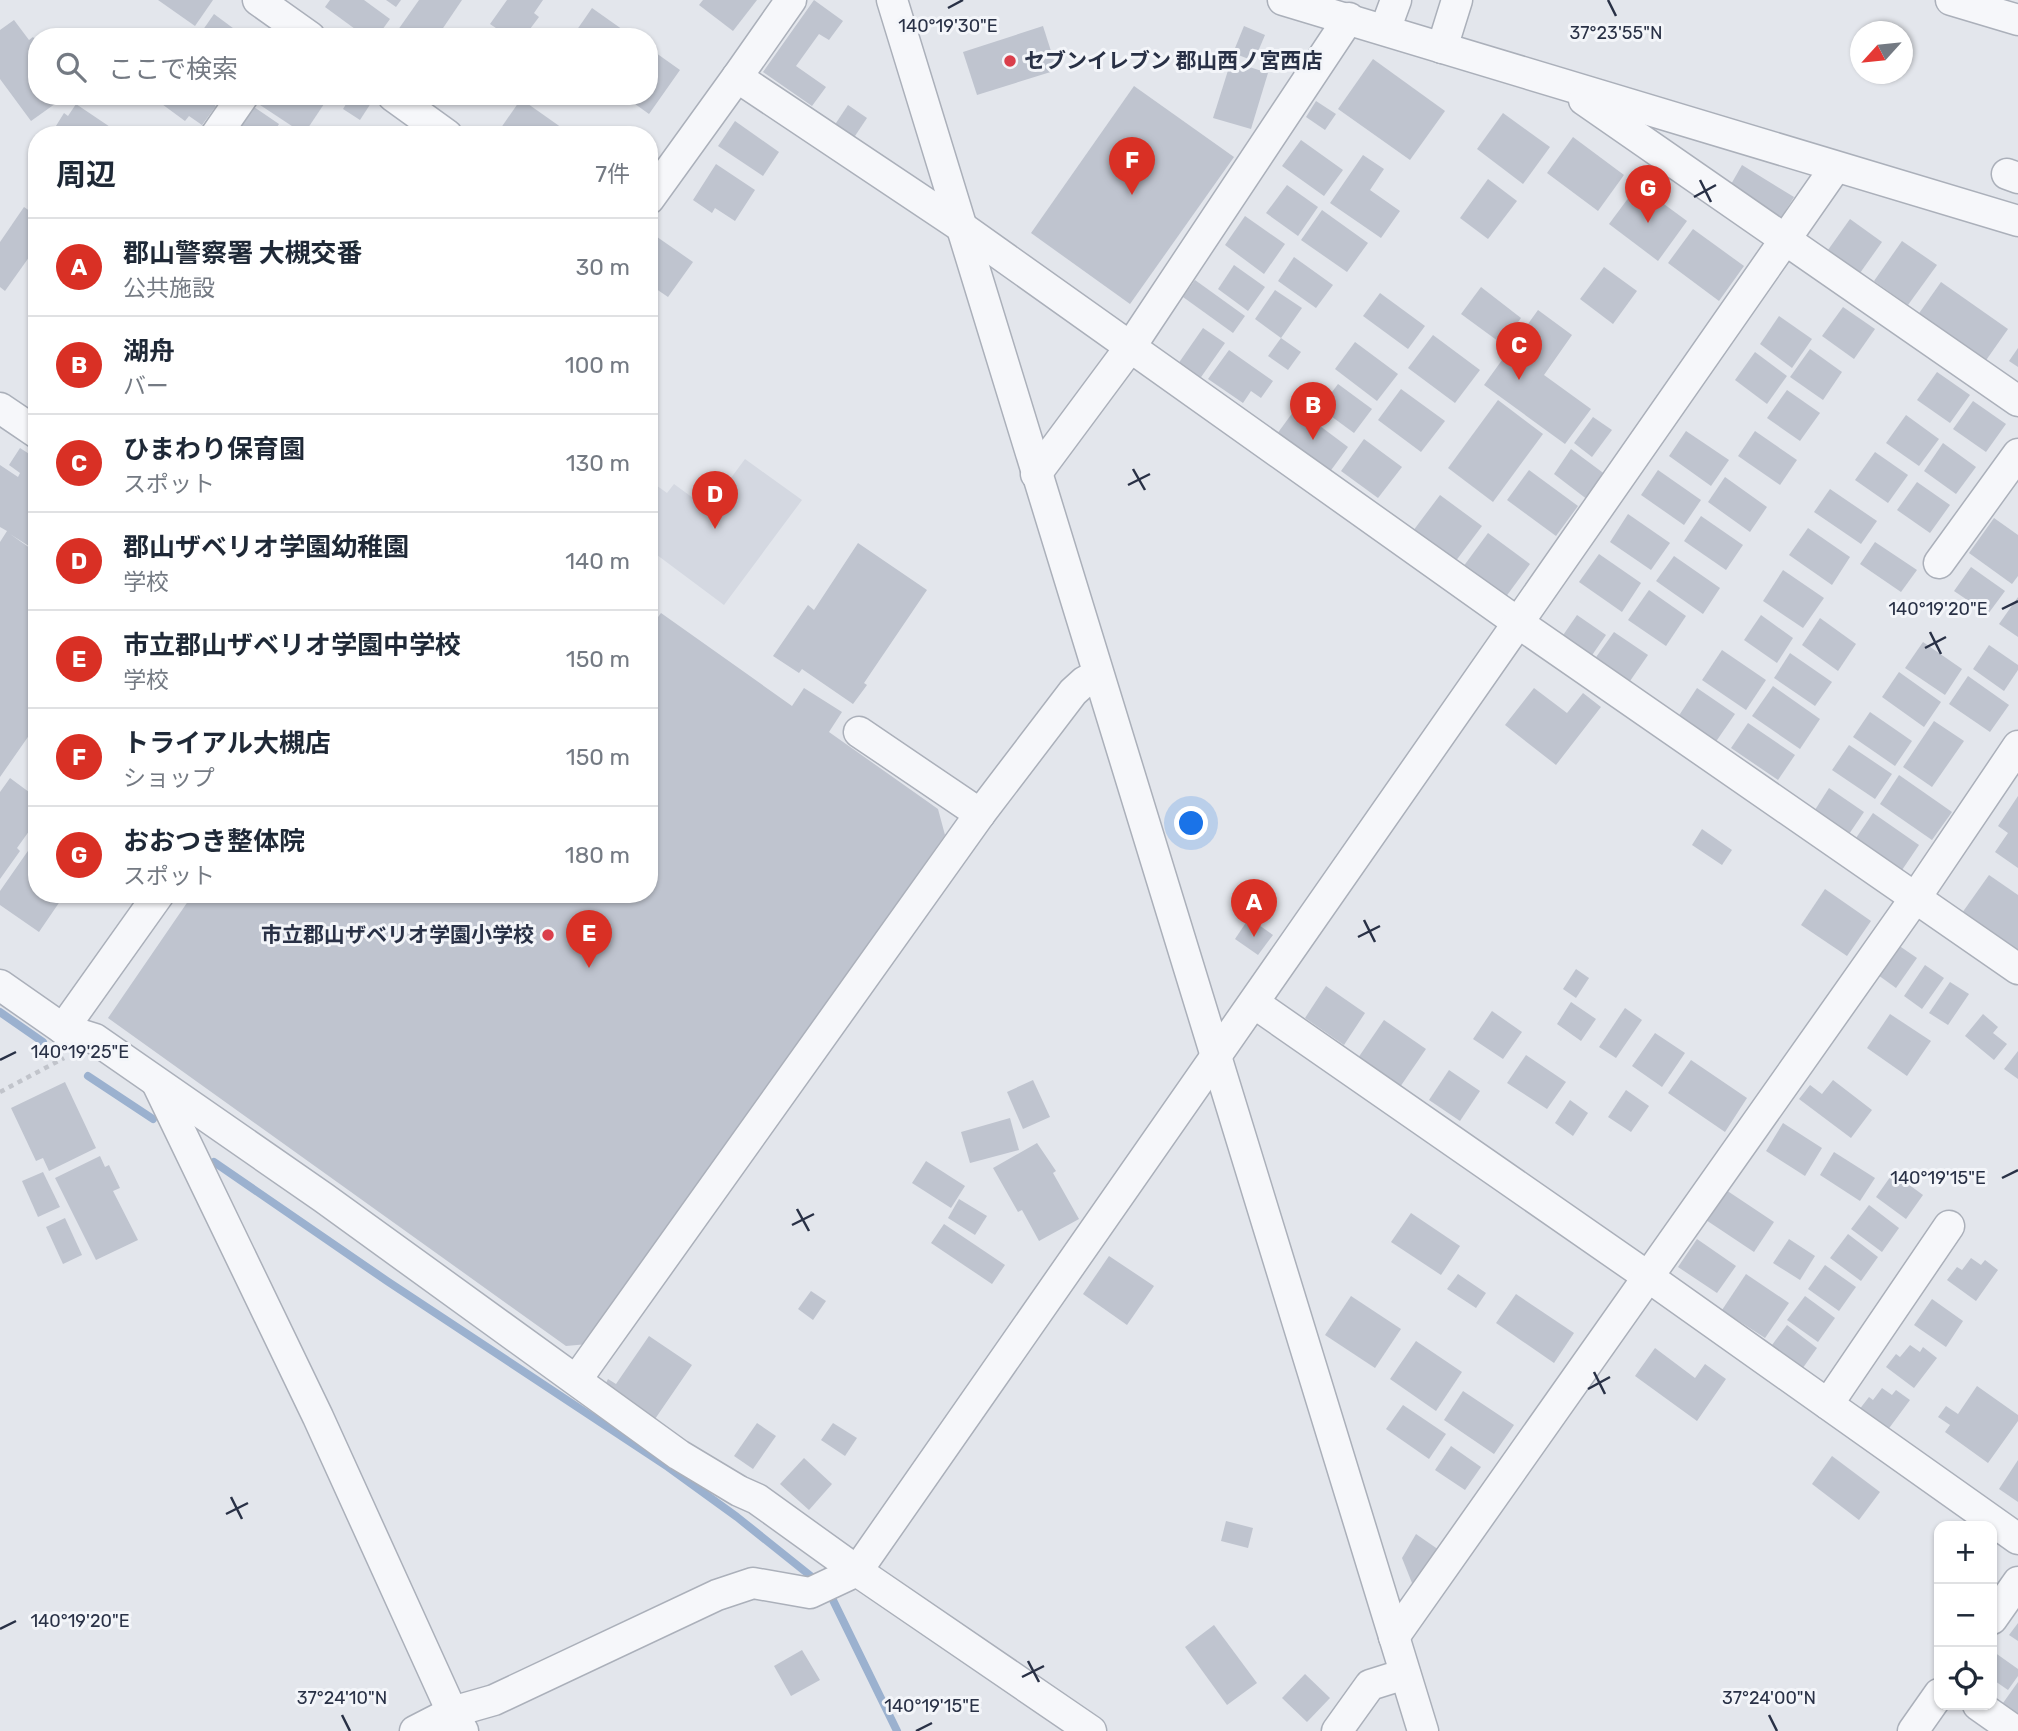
<!DOCTYPE html>
<html lang="ja">
<meta charset="utf-8">
<style>
body{margin:0;font-family:Rubik,"Noto Sans JP",sans-serif;background:#f6f6f7;color:#1f2937}
.controls{position:absolute;right:21px;bottom:21px;display:grid;overflow:hidden;border-radius:14px;box-shadow:0 2px 5px #0004}
.controls button{width:63px;height:63px;display:grid;place-items:center;padding:0;border:0;border-bottom:2px solid #e0e1e3;background:#fff;color:#1f2937;font:35px sans-serif}
.compass{position:absolute;left:1850px;top:21px;width:63px;height:63px;border-radius:50%;background:#fff;box-shadow:0 2px 5px #0004;rotate:243deg}
.you{position:absolute;left:1192px;top:824px;width:24px;height:24px;margin:-18px;border:5px solid #fff;border-radius:50%;background:#1a73e8;box-shadow:0 0 0 10px #1a73e833}
.badge{display:grid;place-items:center;width:46px;height:46px;border-radius:50%;background:#d93025;color:#fff;font-size:23px;font-weight:700}
.pin{position:absolute;translate:-50% -58px;filter:drop-shadow(0 2px 4px #0008)}
.pin::after{content:'';position:absolute;top:37px;width:24px;height:21px;background:inherit;clip-path:polygon(0 0,100% 0,50% 100%)}
.list{margin:0;padding:0;list-style:none}
h2{display:flex;justify-content:space-between;align-items:center;height:91px;margin:0;padding:0 28px;font-size:30px}
h2 small{font-size:23px;font-weight:400;color:#747a83}
.list li{display:grid;grid-template-columns:46px 1fr auto;gap:21px;align-items:center;box-sizing:border-box;height:98px;padding:0 28px;border-top:2px solid #e0e1e3}
.list b{display:block;font-size:26px;white-space:nowrap}
.list p{margin:0;font-size:23px;white-space:nowrap;color:#747a83}
.list em{font-size:23px;font-style:normal;color:#747a83}
.icon{flex:none;width:38px;height:38px;fill:none;stroke:currentColor;stroke-width:2;stroke-linecap:round;stroke-linejoin:round}
.map{position:relative;flex:none;width:2018px;height:1731px;overflow:hidden}
.search{position:absolute;background:#fff;box-shadow:0 2px 5px #0004;left:28px;top:28px;width:630px;height:77px;display:flex;align-items:center;gap:18px;box-sizing:border-box;padding:0 24px;border-radius:28px;color:#747a83;font-size:26px}
.panel{position:absolute;background:#fff;box-shadow:0 2px 5px #0004;left:28px;top:126px;width:630px;height:777px;border-radius:28px}
.map>svg:first-child{display:block}
</style>
<div class="map">
<svg width="2018" height="1731" viewBox="0 0 2018 1731">
<rect width="100%" height="100%" fill="#e3e6ec"/>
<polygon fill="#d4d8e1" points="745,459 802,500 724,605 649,549 649,480 667,493 674,484 708,509"/>
<g fill="none" stroke-linecap="round" stroke-linejoin="round">
<g stroke="#9bb1cf" stroke-width="8">
<polyline points="0,1012 43,1042"/>
<polyline points="88,1076 153,1119"/>
<polyline points="214,1162 387,1281 668,1467 737,1517 817,1581"/>
<polyline points="829,1592 897,1731"/>
</g>
</g>
<g fill="#bfc4cf">
<polygon points="158,0 213,0 195,26"/>
<polygon points="330,0 364,0 390,19 377,37 366,37 325,7"/>
<polygon points="386,0 401,0 396,7"/>
<polygon points="419,0 462,0 437,37 393,37"/>
<polygon points="507,0 543,0 534,13 539,17 524,37 509,37 490,24"/>
<polygon points="703,0 757,0 733,31 699,5"/>
<polygon points="814,0 843,21 829,40 819,34 796,66 826,87 812,106 763,72"/>
<polygon points="592,8 633,37 572,37"/>
<polygon points="214,14 245,37 198,37"/>
<polygon points="14,20 29,40 33,37 37,42 37,96 66,96 31,121 0,79 0,30"/>
<polygon points="1043,26 1057,70 977,95 963,52"/>
<polygon points="1244,26 1265,35 1254,61 1233,53"/>
<polygon points="649,48 680,70 649,114 624,96 649,96"/>
<polygon points="1373,59 1445,111 1410,160 1338,109"/>
<polygon points="1231,61 1268,73 1251,129 1213,118"/>
<polygon points="1134,86 1234,157 1130,304 1031,233"/>
<polygon points="151,96 206,96 205,98 216,106 202,125 189,116 185,121"/>
<polygon points="257,96 312,96 324,104 304,134 254,101"/>
<polygon points="351,96 361,96 371,103 360,120 343,109"/>
<polygon points="521,99 572,135 496,135"/>
<polygon points="1316,101 1336,114 1325,130 1306,117"/>
<polygon points="76,104 119,133 118,135 51,134 64,113 68,116"/>
<polygon points="251,105 279,124 272,135 248,135 236,127"/>
<polygon points="848,105 867,118 853,139 834,126"/>
<polygon points="1503,113 1550,147 1523,184 1477,149"/>
<polygon points="735,121 779,152 763,176 718,146"/>
<polygon points="1573,137 1624,175 1598,211 1547,173"/>
<polygon points="1301,140 1343,170 1324,196 1282,166"/>
<polygon points="1363,155 1384,169 1370,190 1400,211 1381,238 1330,203"/>
<polygon points="716,164 755,190 735,221 715,208 712,213 693,200"/>
<polygon points="1742,165 1794,197 1781,218 1730,186"/>
<polygon points="1488,179 1517,201 1488,239 1460,218"/>
<polygon points="1287,185 1318,207 1298,236 1266,213"/>
<polygon points="1638,185 1687,221 1658,261 1609,224"/>
<polygon points="24,207 37,216 37,246 5,291 0,287 0,242"/>
<polygon points="1322,210 1368,243 1347,272 1301,240"/>
<polygon points="1245,216 1285,244 1264,274 1225,245"/>
<polygon points="1850,219 1882,242 1860,273 1828,250"/>
<polygon points="1693,229 1744,266 1719,301 1668,263"/>
<polygon points="650,232 693,262 668,297 649,284"/>
<polygon points="1902,241 1937,265 1908,305 1874,281"/>
<polygon points="1294,257 1333,285 1316,308 1278,281"/>
<polygon points="1234,265 1265,287 1248,311 1218,289"/>
<polygon points="1604,267 1637,291 1613,324 1580,299"/>
<polygon points="1195,280 1245,316 1233,333 1183,297"/>
<polygon points="1941,282 2008,329 1982,366 1915,319"/>
<polygon points="1481,287 1521,318 1502,344 1461,314"/>
<polygon points="1275,290 1302,308 1281,338 1255,319"/>
<polygon points="1380,293 1425,326 1408,349 1363,316"/>
<polygon points="1843,307 1875,329 1854,359 1822,336"/>
<polygon points="1538,310 1572,335 1544,375 1591,409 1565,444 1484,385"/>
<polygon points="1779,316 1812,339 1792,368 1760,344"/>
<polygon points="1203,328 1225,343 1199,380 1178,364"/>
<polygon points="1433,335 1480,370 1455,403 1408,368"/>
<polygon points="1281,338 1301,352 1288,370 1268,356"/>
<polygon points="1355,342 1398,374 1377,401 1335,369"/>
<polygon points="2018,348 2018,367 2009,361"/>
<polygon points="1810,349 1842,372 1823,400 1790,377"/>
<polygon points="1229,350 1273,381 1261,398 1251,391 1243,403 1208,379"/>
<polygon points="1755,352 1787,376 1767,404 1735,380"/>
<polygon points="1937,372 1970,395 1950,423 1917,400"/>
<polygon points="1338,384 1372,409 1354,433 1320,408"/>
<polygon points="1401,389 1445,421 1421,452 1378,420"/>
<polygon points="1787,390 1820,413 1800,441 1767,418"/>
<polygon points="1498,400 1543,434 1493,502 1448,468"/>
<polygon points="1973,401 2006,424 1986,452 1953,429"/>
<polygon points="1296,408 1348,447 1329,473 1277,434"/>
<polygon points="1906,415 1939,439 1919,466 1886,443"/>
<polygon points="1593,417 1612,430 1592,457 1574,443"/>
<polygon points="1686,431 1729,460 1711,486 1669,456"/>
<polygon points="1755,431 1797,460 1780,485 1738,456"/>
<polygon points="1364,439 1402,467 1378,498 1341,471"/>
<polygon points="1943,443 1976,467 1956,494 1924,471"/>
<polygon points="20,448 37,459 37,485 32,482 29,486 37,491 37,541 32,548 10,534 37,553 37,724 0,777 0,542 7,531 0,527 0,465 18,477 20,473 9,465"/>
<polygon points="1571,449 1606,475 1588,500 1554,474"/>
<polygon points="1875,452 1908,475 1888,503 1855,480"/>
<polygon points="1529,470 1578,506 1556,536 1507,500"/>
<polygon points="1658,470 1701,500 1684,525 1641,495"/>
<polygon points="1725,477 1767,507 1750,532 1708,502"/>
<polygon points="1917,482 1950,505 1930,533 1897,510"/>
<polygon points="1830,489 1877,521 1861,544 1814,512"/>
<polygon points="1440,495 1482,526 1455,562 1413,531"/>
<polygon points="1628,514 1670,543 1651,570 1610,542"/>
<polygon points="1701,516 1743,545 1726,570 1684,541"/>
<polygon points="1994,518 2018,535 2018,576 2012,584 1969,553"/>
<polygon points="1808,528 1850,557 1832,585 1789,555"/>
<polygon points="1488,533 1530,564 1505,598 1463,567"/>
<polygon points="1875,542 1917,570 1901,592 1860,564"/>
<polygon points="858,543 927,590 864,683 867,685 853,704 802,669 799,673 773,656 808,605 814,610"/>
<polygon points="1599,554 1641,583 1622,612 1579,582"/>
<polygon points="1674,556 1720,588 1703,614 1656,581"/>
<polygon points="1971,567 2005,591 1988,614 1954,591"/>
<polygon points="1783,570 1824,598 1803,628 1763,601"/>
<polygon points="1649,590 1686,616 1666,646 1628,620"/>
<polygon points="2018,597 2018,637 1999,624"/>
<polygon points="661,613 792,706 804,688 842,712 829,732 938,809 945,835 588,1344 566,1346 108,1018 193,894 649,894 649,629"/>
<polygon points="1577,615 1606,635 1588,661 1559,641"/>
<polygon points="1761,615 1793,638 1777,663 1744,640"/>
<polygon points="1820,618 1856,644 1838,671 1802,645"/>
<polygon points="1614,632 1648,655 1628,684 1594,660"/>
<polygon points="1923,642 1962,669 1945,695 1905,668"/>
<polygon points="1989,645 2018,665 2018,670 2004,691 1973,669"/>
<polygon points="1722,650 1766,680 1746,710 1702,680"/>
<polygon points="1790,653 1832,682 1815,706 1774,678"/>
<polygon points="1899,672 1941,702 1924,727 1882,697"/>
<polygon points="1968,676 2009,705 1990,732 1949,704"/>
<polygon points="1773,686 1820,719 1800,749 1752,716"/>
<polygon points="1534,688 1567,713 1583,693 1601,707 1556,765 1505,725"/>
<polygon points="1697,688 1735,714 1715,743 1678,717"/>
<polygon points="1870,712 1912,741 1895,766 1853,737"/>
<polygon points="1934,721 1964,741 1932,787 1903,767"/>
<polygon points="1748,723 1795,755 1778,780 1731,748"/>
<polygon points="1849,745 1892,774 1875,799 1832,770"/>
<polygon points="1899,775 1952,812 1932,840 1880,804"/>
<polygon points="10,778 37,798 37,820 17,848 20,851 0,879 0,792"/>
<polygon points="1829,788 1864,812 1847,837 1813,813"/>
<polygon points="2018,796 2018,868 1995,852 2008,833 1998,826"/>
<polygon points="1873,813 1919,845 1900,873 1854,841"/>
<polygon points="1702,829 1732,850 1722,865 1692,845"/>
<polygon points="37,838 37,894 65,894 39,932 0,905 0,891"/>
<polygon points="1989,875 2018,895 2018,952 1962,913"/>
<polygon points="1825,889 1871,921 1847,956 1801,925"/>
<polygon points="1249,918 1273,935 1258,955 1235,939"/>
<polygon points="1898,945 1917,958 1896,988 1878,975"/>
<polygon points="1925,965 1944,978 1922,1009 1904,996"/>
<polygon points="1576,969 1589,978 1576,998 1563,989"/>
<polygon points="1950,982 1969,994 1948,1025 1929,1013"/>
<polygon points="1326,986 1365,1013 1344,1045 1305,1018"/>
<polygon points="1571,1002 1596,1019 1581,1041 1557,1024"/>
<polygon points="1625,1008 1642,1020 1616,1058 1599,1047"/>
<polygon points="1492,1011 1522,1032 1503,1059 1473,1039"/>
<polygon points="1890,1014 1931,1041 1907,1076 1867,1048"/>
<polygon points="1983,1014 1998,1027 1993,1033 2007,1044 1994,1060 1965,1036"/>
<polygon points="1384,1020 1426,1049 1400,1087 1358,1058"/>
<polygon points="1655,1033 1685,1053 1662,1087 1632,1066"/>
<polygon points="2018,1051 2018,1079 2004,1069"/>
<polygon points="1526,1055 1566,1082 1547,1109 1507,1083"/>
<polygon points="1691,1060 1747,1098 1725,1132 1668,1093"/>
<polygon points="1449,1070 1480,1091 1460,1121 1429,1100"/>
<polygon points="1033,1080 1050,1117 1023,1129 1007,1092"/>
<polygon points="1833,1080 1872,1110 1851,1138 1799,1099 1810,1085 1822,1094"/>
<polygon points="65,1082 96,1148 49,1171 43,1158 36,1161 11,1108"/>
<polygon points="1626,1090 1649,1106 1631,1132 1608,1117"/>
<polygon points="1570,1100 1588,1113 1573,1136 1555,1123"/>
<polygon points="1010,1118 1019,1150 970,1163 961,1132"/>
<polygon points="1783,1123 1822,1148 1805,1176 1766,1151"/>
<polygon points="1037,1143 1056,1171 1053,1173 1079,1219 1039,1241 1022,1210 1018,1212 993,1168"/>
<polygon points="1834,1152 1875,1178 1860,1201 1820,1175"/>
<polygon points="100,1156 105,1167 109,1165 120,1188 113,1191 138,1240 96,1260 55,1178"/>
<polygon points="926,1161 965,1186 951,1208 912,1183"/>
<polygon points="43,1172 60,1207 38,1217 22,1181"/>
<polygon points="1893,1173 1923,1195 1906,1219 1876,1197"/>
<polygon points="1726,1190 1774,1222 1754,1252 1706,1220"/>
<polygon points="959,1199 987,1216 975,1235 948,1218"/>
<polygon points="1869,1205 1899,1228 1882,1252 1851,1229"/>
<polygon points="1411,1213 1460,1246 1441,1275 1391,1242"/>
<polygon points="65,1218 82,1255 63,1264 46,1227"/>
<polygon points="944,1224 1005,1265 992,1284 931,1243"/>
<polygon points="1848,1234 1878,1257 1861,1281 1830,1258"/>
<polygon points="1697,1239 1736,1266 1717,1293 1678,1267"/>
<polygon points="1789,1239 1815,1256 1800,1280 1773,1263"/>
<polygon points="1109,1256 1154,1286 1127,1325 1083,1294"/>
<polygon points="1971,1258 1981,1265 1985,1260 1998,1270 1976,1301 1947,1280 1957,1267 1962,1270"/>
<polygon points="1825,1265 1856,1287 1839,1311 1808,1289"/>
<polygon points="1458,1274 1486,1293 1476,1308 1447,1289"/>
<polygon points="1746,1274 1789,1303 1765,1338 1722,1310"/>
<polygon points="811,1291 826,1301 813,1320 798,1309"/>
<polygon points="1516,1294 1574,1333 1554,1363 1496,1323"/>
<polygon points="1351,1296 1401,1329 1375,1368 1325,1335"/>
<polygon points="1805,1296 1835,1318 1818,1342 1787,1320"/>
<polygon points="1932,1299 1963,1321 1946,1347 1914,1325"/>
<polygon points="1787,1325 1817,1348 1800,1372 1769,1349"/>
<polygon points="649,1336 692,1365 655,1419 605,1385 608,1379 616,1384"/>
<polygon points="1416,1341 1462,1372 1436,1411 1390,1379"/>
<polygon points="1910,1345 1920,1352 1923,1347 1937,1358 1914,1388 1886,1367 1896,1354 1900,1357"/>
<polygon points="1655,1348 1695,1378 1705,1364 1726,1379 1697,1421 1635,1376"/>
<polygon points="1977,1386 2018,1415 2018,1421 1988,1463 1945,1432 1950,1425 1938,1417 1946,1406 1958,1414"/>
<polygon points="1882,1388 1892,1395 1896,1390 1910,1400 1887,1431 1859,1410 1869,1397 1873,1400"/>
<polygon points="1463,1391 1514,1425 1494,1454 1444,1420"/>
<polygon points="1403,1405 1446,1434 1429,1459 1386,1429"/>
<polygon points="757,1423 776,1436 753,1469 734,1456"/>
<polygon points="833,1423 857,1438 845,1456 821,1440"/>
<polygon points="1451,1446 1481,1467 1465,1490 1435,1470"/>
<polygon points="1832,1456 1880,1492 1859,1520 1812,1484"/>
<polygon points="804,1458 832,1484 809,1510 780,1484"/>
<polygon points="2018,1460 2018,1502 1999,1489"/>
<polygon points="1226,1521 1253,1528 1248,1548 1221,1541"/>
<polygon points="1416,1534 1439,1550 1414,1588 1402,1558"/>
<polygon points="2018,1623 2018,1641 2009,1635"/>
<polygon points="1214,1625 1257,1683 1227,1705 1185,1647"/>
<polygon points="802,1650 820,1680 791,1696 774,1666"/>
<polygon points="1994,1652 2018,1669 2018,1676 2008,1690 1992,1679 1992,1656"/>
<polygon points="1305,1674 1330,1698 1307,1722 1282,1698"/>
<polygon points="2018,1682 2018,1714 2003,1703"/>
</g>
<g fill="none" stroke-linecap="round" stroke-linejoin="round">
<defs>
<g id="minor">
<polyline points="258,0 310,37"/>
<polyline points="892,0 1423,1731"/>
<polyline points="1283,0 2018,221"/>
<polyline points="1951,0 2018,20"/>
<polyline points="1385,30 1396,0"/>
<polyline points="1442,48 1457,0"/>
<polyline points="737,77 791,0"/>
<polyline points="393,96 447,135"/>
<polyline points="1584,100 2018,401"/>
<polyline points="216,135 243,96"/>
<polyline points="2007,174 2018,178"/>
<polyline points="649,199 737,77 963,228 1517,622 2018,969"/>
<polyline points="0,408 37,433"/>
<polyline points="1036,474 1131,346 1349,18"/>
<polyline points="1939,563 2018,454"/>
<polyline points="859,732 980,814"/>
<polyline points="0,985 63,1029 95,1039 324,1198 679,1455 739,1491 757,1499 857,1571 1091,1731"/>
<polyline points="1254,1003 1647,1276 2018,1539"/>
<polyline points="63,1029 159,894"/>
<polyline points="157,1083 318,1417 452,1712 463,1731"/>
<polyline points="577,1379 980,814 1073,692 1084,682 1097,675"/>
<polyline points="1828,1404 1949,1226"/>
<polyline points="1992,1619 2018,1582"/>
<polyline points="1394,1637 1916,897 2018,746"/>
<polyline points="1978,1705 2015,1731"/>
<polyline points="415,1731 452,1712 494,1700 717,1595 753,1583 810,1593 857,1571 1835,168"/>
<polyline points="1337,1731 1370,1685 1405,1674"/>
<polyline points="1913,1731 1939,1694"/>
</g>
</defs>
<use href="#minor" stroke="#abb0ba" stroke-width="33"/>
<polyline stroke="#c1c4cb" stroke-width="4.5" stroke-dasharray="5 5" stroke-linecap="butt" points="0,1092 64,1058"/>
<use href="#minor" stroke="#f6f7fa" stroke-width="30"/>
</g>
<path fill="none" stroke="#293146" stroke-width="2.5" d="M1608,0l8,16M948,8l15,-8M1700,180l11,22M1694,197l22,-12M1133,469l12,21M1128,485l22,-11M2002,609l16,-8M1930,632l11,22M1925,648l21,-11M1364,920l11,22M1358,937l22,-11M0,1060l16,-8M2002,1178l16,-8M797,1209l12,22M792,1225l22,-11M1594,1372l11,22M1588,1389l22,-12M231,1497l11,22M226,1514l22,-11M0,1629l16,-8M1028,1661l11,21M1022,1677l22,-11M342,1715l8,16M1769,1715l8,16M916,1731l16,-8"/>
<g fill="#da3e4b" stroke="#f3f5f9" stroke-width="2.5">
<circle cx="1010" cy="61" r="7"/>
<circle cx="548" cy="935" r="7"/>
</g>
<g text-anchor="middle" stroke-width="6" stroke-linejoin="round" paint-order="stroke">
<g font-size="21" font-weight="bold" fill="#293146" stroke="#f3f5f9" text-anchor="start">
<text x="1024" y="68">セブンイレブン 郡山西ノ宮西店</text>
<text x="534" y="942" text-anchor="end">市立郡山ザベリオ学園小学校</text>
</g>
</g>
<g font-size="18" text-anchor="middle" fill="#293146" stroke="#f3f5f9" stroke-width="6" stroke-linejoin="round" paint-order="stroke">
<text x="948" y="32">140°19'30"E</text>
<text x="1616" y="39">37°23'55"N</text>
<text x="1938" y="615">140°19'20"E</text>
<text x="80" y="1058">140°19'25"E</text>
<text x="1938" y="1184">140°19'15"E</text>
<text x="80" y="1627">140°19'20"E</text>
<text x="342" y="1704">37°24'10"N</text>
<text x="1769" y="1704">37°24'00"N</text>
<text x="932" y="1712">140°19'15"E</text>
</g>
</svg>
<div class="controls">
<button>+</button>
<button>−</button>
<button><svg class="icon" aria-label="locate" viewBox="0 0 24 24"><circle cx="12" cy="12" r="6"/><path d="M12 2v4M12 18v4M2 12h4M18 12h4"/></svg></button>
</div>
<svg class="compass" viewBox="-18 -18 36 36"><path d="M0-13l5 13h-10z" fill="#e53935"/><path d="M0 13l5-13h-10z" fill="#747a83"/></svg>
<div class="you"></div>
<div class="pin badge" style="left:1254px;top:937px">A</div>
<div class="pin badge" style="left:1313px;top:440px">B</div>
<div class="pin badge" style="left:1519px;top:380px">C</div>
<div class="pin badge" style="left:715px;top:529px">D</div>
<div class="pin badge" style="left:589px;top:968px">E</div>
<div class="pin badge" style="left:1132px;top:195px">F</div>
<div class="pin badge" style="left:1648px;top:223px">G</div>
<div class="search"><svg class="icon" aria-label="search" viewBox="0 0 24 24"><circle cx="10" cy="10" r="6"/><path d="M15 15l6 6"/></svg>ここで検索</div>
<section class="panel">
<h2>周辺<small>7件</small></h2>
<ul class="list">
<li><span class="badge">A</span><div><b>郡山警察署 大槻交番</b><p>公共施設</p></div><em>30 m</em></li>
<li><span class="badge">B</span><div><b>湖舟</b><p>バー</p></div><em>100 m</em></li>
<li><span class="badge">C</span><div><b>ひまわり保育園</b><p>スポット</p></div><em>130 m</em></li>
<li><span class="badge">D</span><div><b>郡山ザベリオ学園幼稚園</b><p>学校</p></div><em>140 m</em></li>
<li><span class="badge">E</span><div><b>市立郡山ザベリオ学園中学校</b><p>学校</p></div><em>150 m</em></li>
<li><span class="badge">F</span><div><b>トライアル大槻店</b><p>ショップ</p></div><em>150 m</em></li>
<li><span class="badge">G</span><div><b>おおつき整体院</b><p>スポット</p></div><em>180 m</em></li>
</ul>
</section>
</div>
